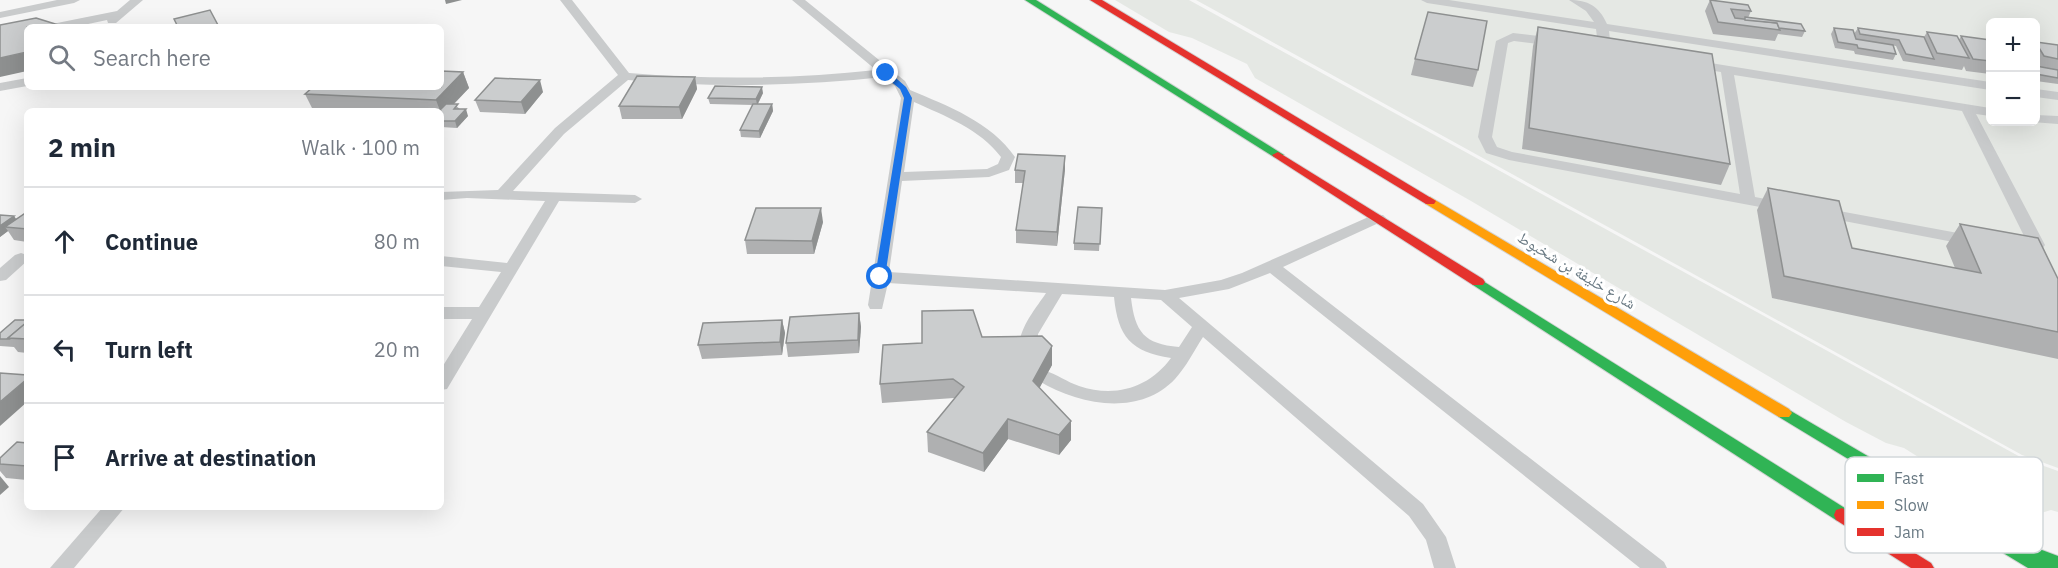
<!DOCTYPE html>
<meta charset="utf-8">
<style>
body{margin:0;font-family:"IBM Plex Sans","Noto Naskh Arabic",sans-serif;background:#f6f6f7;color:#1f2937}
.controls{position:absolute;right:18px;top:18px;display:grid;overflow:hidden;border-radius:9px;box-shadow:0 6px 24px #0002}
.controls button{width:54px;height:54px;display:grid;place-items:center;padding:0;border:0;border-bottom:2px solid #e0e1e3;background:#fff;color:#1f2937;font:30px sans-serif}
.stop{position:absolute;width:18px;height:18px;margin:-14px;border:4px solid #1a73e8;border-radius:50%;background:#fff}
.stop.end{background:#1a73e8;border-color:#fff;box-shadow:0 2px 6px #0008}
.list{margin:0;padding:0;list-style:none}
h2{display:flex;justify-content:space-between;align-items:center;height:78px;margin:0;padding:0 24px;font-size:26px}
h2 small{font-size:20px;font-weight:400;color:#747a83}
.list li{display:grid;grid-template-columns:39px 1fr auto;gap:18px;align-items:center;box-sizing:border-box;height:108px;padding:0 24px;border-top:2px solid #e0e1e3}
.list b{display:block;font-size:22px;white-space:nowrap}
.list em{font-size:20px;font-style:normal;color:#747a83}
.icon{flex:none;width:33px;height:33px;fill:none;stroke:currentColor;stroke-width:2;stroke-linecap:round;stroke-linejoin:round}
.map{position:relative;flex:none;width:2058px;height:568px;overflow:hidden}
.search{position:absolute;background:#fff;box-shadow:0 6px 24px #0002;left:24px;top:24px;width:420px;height:66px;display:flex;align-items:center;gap:15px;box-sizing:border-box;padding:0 21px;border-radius:9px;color:#747a83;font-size:22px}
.panel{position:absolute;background:#fff;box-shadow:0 6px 24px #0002;left:24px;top:108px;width:420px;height:402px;border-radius:9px}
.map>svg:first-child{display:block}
</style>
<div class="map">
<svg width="2058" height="568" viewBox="0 0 2058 568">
<rect width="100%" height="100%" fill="#f6f6f6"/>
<g fill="#e5e8e4" fill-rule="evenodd">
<polygon points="1115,0 1189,0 2024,459 2058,471 2058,512 2051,510 2018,520 1904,448 1886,443 1846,422 1471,201 1255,78 1247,64 1192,38 1169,32"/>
<path d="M1196,0h862v468l-36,-13zM1990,22h46v100h-46z"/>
</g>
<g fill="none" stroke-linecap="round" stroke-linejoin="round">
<defs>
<g id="fast">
<polygon points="1025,0 1036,0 1284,155 1278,158 1274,157"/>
<polygon points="1478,278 1848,510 1850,515 1848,520 1842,522 1836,520 1473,285 1471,282"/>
<polygon points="1784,407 2004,536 2058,556 2058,568 2028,568 1779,417 1776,413 1779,409"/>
</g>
<polygon id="slow" points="1430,197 1789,409 1792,413 1789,417 1779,417 1426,204 1424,201 1426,198"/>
<g id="jam">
<polygon points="1090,0 1102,0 1436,201 1434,204 1426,204"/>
<polygon points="1278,152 1483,279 1485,282 1483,285 1473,285 1274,157 1272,155"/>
<polygon points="1842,508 1931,563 1934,568 1911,568 1836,520 1834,515 1836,510"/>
</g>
</defs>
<use href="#fast" stroke="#d2d3d4" stroke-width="2"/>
<use href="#slow" stroke="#d2d3d4" stroke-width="2"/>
<use href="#jam" stroke="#d2d3d4" stroke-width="2"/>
<g fill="#c9cbcc" fill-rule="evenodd">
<polygon points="57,0 80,0 74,3 0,18 0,12"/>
<polygon points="130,0 143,0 116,23 108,23 107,20 74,27 51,27 57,23 117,11"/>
<path d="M560,0h12l57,73c82,7 164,6 247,-3l-84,-70h13l100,81 5,9c38,16 81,32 105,67l-6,13 -20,7 -87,4 -13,91 276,18 56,-10 21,-7 131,-58h10l3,3 -3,3 -100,46 381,295 3,6h-27l-370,-295 -41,16 -50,9 244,206 23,33 10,31h-22l-8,-28 -17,-24 -206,-179c-9,14 -17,30 -28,42 -36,38 -96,26 -136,2l-3,-4 3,-4 6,-2c12,3 22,11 34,15 36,12 70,2 92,-28 -40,-6 -53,-21 -57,-61l-52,-3 -24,40v21l-3,4h-12c-13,-21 12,-49 23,-66l-158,-10 -6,26h-12l-2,-4 33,-207 -6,-12 -11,-9c-86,9 -171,11 -256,3l-64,54 -51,57 122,4 7,4 -7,4 -76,-2 -112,188 -6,1v-21l31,-50h-31v-12h38l22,-35 -60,-6v-10l66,7 38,-62 -78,-3 -26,2v-8l57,-2 57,-62 63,-53zM914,102c31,14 66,27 87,55l-3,7 -11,5 -83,3zM1131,298l30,2 31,27 -13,20c-35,-3 -44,-15 -48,-49z"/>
<path d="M1421,0h28l145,22 -8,-11 -17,-11c19,0 30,6 38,24l383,58v8l-381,-59 2,19 -6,4 -13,-3 -2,-3 2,-3h6l-2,-16 -169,-26z"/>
<polygon points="1513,33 1555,38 1561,42 1555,46 1514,41 1508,43 1492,137 1497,147 1512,152 1740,194 1721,72 1688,67 1686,64 1688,61 1692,60 1990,108 1990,116 1976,114 2045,245 2043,248 2024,252 2016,247 2018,244 2027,242 1962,111 1734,75 1755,197 1787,203 1790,206 1782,211 1509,160 1486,153 1478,137 1496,41"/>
<polygon points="27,78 27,86 0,91 0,83"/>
<polygon points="2036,89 2058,92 2058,100 2036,97"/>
<polygon points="2036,115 2058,116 2058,124 2031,122 2036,122"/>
<polygon points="1823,208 1974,236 1982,241 1974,246 1818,216 1815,213"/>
<polygon points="21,253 27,255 27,261 6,280 0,281 0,268 15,255"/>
<polygon points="103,507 125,507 74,568 50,568"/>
</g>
<use href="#fast" fill="#30b455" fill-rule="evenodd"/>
<use href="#slow" fill="#ff9f0a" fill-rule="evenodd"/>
<use href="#jam" fill="#e5322d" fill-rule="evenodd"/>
</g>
<g fill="#afb0b1">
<polygon points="1710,0 1751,11 1748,18 1805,31 1802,37 1778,34 1775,41 1713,34 1705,11"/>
<polygon points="1538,27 1730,164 1721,185 1522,149 1533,46"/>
<polygon points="1834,28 1856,40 1854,34 1858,28 1924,37 1927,32 1959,40 1961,36 1990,40 1990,74 1966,71 1964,66 1962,70 1903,61 1896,46 1882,44 1896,54 1893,60 1855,54 1854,51 1835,48 1831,34"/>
<polygon points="2036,42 2058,45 2058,84 2036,81"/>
<polygon points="1415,59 1478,70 1473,87 1411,75"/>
<polygon points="463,72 469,88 454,104 468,116 457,128 441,127 441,111 313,110 305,94"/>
<polygon points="695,77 697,89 682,119 622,119 619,106"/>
<polygon points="543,92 525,114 480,112 475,100"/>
<polygon points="763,93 758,104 772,104 773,111 760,138 741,137 740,130 753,105 710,104 708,98"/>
<polygon points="1065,156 1065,169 1057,246 1016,243 1016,230 1023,183 1015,183 1015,170"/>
<polygon points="1768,188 1852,248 1955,268 1946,246 1960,224 2058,279 2058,359 1772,298 1757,210"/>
<polygon points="1102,208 1099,251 1074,250 1074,243"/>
<polygon points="27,212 27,242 14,240 8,231 0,237 0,215 16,219"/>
<polygon points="823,222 814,254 747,254 745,240"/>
<polygon points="859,313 861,327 859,353 788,357 786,343"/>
<polygon points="27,320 27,353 18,352 14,347 0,346 0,333"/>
<polygon points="782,320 785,333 782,355 702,359 698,345"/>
<polygon points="982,337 1052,365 1039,388 1071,421 1071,440 1059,455 1008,439 984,472 928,452 927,432 955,398 954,398 882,403 880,384 922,343"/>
<polygon points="27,443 27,480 6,478 0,471 0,458"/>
<polygon points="311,507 339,507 338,509"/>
</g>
<g fill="#8e9090">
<polygon points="445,0 462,0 446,4"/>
<polygon points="27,52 27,71 0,77 0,58"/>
<polygon points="463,72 469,88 442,116 436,100"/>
<polygon points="695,77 697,89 682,119 679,107"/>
<polygon points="540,80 543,92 525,114 521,102"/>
<polygon points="762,87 763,93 757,105 756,99"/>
<polygon points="772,104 773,111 760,138 759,131"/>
<polygon points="466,109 468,116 457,128 455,121"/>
<polygon points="1065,156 1065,169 1057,246 1057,232"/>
<polygon points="821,208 823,222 814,254 812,241"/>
<polygon points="14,216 19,223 5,227 8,231 0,237 0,226"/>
<polygon points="859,313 861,327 859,353 858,340"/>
<polygon points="782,320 785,333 782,355 780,342"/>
<polygon points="1052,346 1052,365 1033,400 1033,381"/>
<polygon points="27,379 27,402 0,426 0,402"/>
<polygon points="1008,419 1008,439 984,472 983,453"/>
<polygon points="1071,421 1071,440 1059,455 1059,435"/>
<polygon points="0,476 9,487 0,495"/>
</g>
<g fill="#cbcdce" stroke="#8e9090" stroke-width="1.5">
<polygon points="1710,0 1748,5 1751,11 1731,9 1735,18 1777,23 1780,30 1718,22"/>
<polygon points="210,10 219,27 178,27 174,19"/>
<polygon points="1428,12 1487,21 1478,70 1415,59"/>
<polygon points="1745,17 1801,24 1805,31 1779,28 1777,23 1745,20"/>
<polygon points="36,18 65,27 27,27 27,52 0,58 0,25"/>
<polygon points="1538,27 1712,54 1730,164 1529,128"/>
<polygon points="1834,28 1853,30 1856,39 1893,45 1896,54 1858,48 1857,45 1838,42"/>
<polygon points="1858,28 1924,37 1934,59 1906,54 1899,40 1860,34"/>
<polygon points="1927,32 1957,36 1969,58 1937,53"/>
<polygon points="1961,36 1990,40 1990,61 1973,59"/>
<polygon points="2036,42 2058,45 2058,59 2044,56 2036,43"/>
<polygon points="2036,66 2058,70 2058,78 2036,74"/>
<polygon points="441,71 463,72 436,100 305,94 313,87 441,87"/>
<polygon points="637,76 695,77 679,107 619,106"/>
<polygon points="495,78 540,80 521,102 475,100"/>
<polygon points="715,86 762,87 756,99 708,98"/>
<polygon points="446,104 458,104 454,109 466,109 455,121 441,121 441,111 417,111 419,109 440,110"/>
<polygon points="753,104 772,104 759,131 740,130"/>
<polygon points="1018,154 1065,156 1057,232 1016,230 1025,171 1015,170"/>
<polygon points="1768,188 1839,201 1852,248 1981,273 1960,224 2038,238 2058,279 2058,332 1784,276"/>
<polygon points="1078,207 1102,208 1100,244 1074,243"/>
<polygon points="756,208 821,208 812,241 745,240"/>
<polygon points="27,212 27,229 5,227"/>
<polygon points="0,215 14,216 0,226"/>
<polygon points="973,310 982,337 1042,336 1052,346 1033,381 1071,421 1059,435 1008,419 983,453 927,432 964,387 953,379 880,384 883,345 922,343 922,311"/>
<polygon points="859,313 858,340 786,343 790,317"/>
<polygon points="15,320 27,320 27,322 8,338 9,339 0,339 0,333"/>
<polygon points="782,320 780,342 698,345 703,323"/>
<polygon points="27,322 27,339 8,338"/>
<polygon points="0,373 27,375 27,379 0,402"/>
<polygon points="17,442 27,443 27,466 0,464 0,458"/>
</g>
<polygon fill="#1a73e8" points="883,72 889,72 906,87 912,98 885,277 880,280 875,277 904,98 900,89 883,75"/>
<g text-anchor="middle" stroke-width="6" stroke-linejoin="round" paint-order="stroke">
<g font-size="16" fill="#697983" stroke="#fff">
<text transform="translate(1577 270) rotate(31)" y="6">شارع خليفة بن شخبوط</text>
</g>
</g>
<rect x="1845" y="457" width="198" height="96" rx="9" fill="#fff" stroke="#d2d7da" stroke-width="1.5"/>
<rect x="1857" y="474" width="27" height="8" fill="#30b455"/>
<rect x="1857" y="501" width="27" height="8" fill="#ff9f0a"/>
<rect x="1857" y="528" width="27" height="8" fill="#e5322d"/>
<g font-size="16" fill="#697983">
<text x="1894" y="484">Fast</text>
<text x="1894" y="511">Slow</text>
<text x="1894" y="538">Jam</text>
</g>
</svg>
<div class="controls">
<button>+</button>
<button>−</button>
</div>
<div class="stop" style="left:880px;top:277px"></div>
<div class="stop end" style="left:886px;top:73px"></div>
<div class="search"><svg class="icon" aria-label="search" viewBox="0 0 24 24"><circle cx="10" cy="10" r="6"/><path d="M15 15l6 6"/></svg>Search here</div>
<section class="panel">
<h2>2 min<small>Walk · 100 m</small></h2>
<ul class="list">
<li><svg class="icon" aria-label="ahead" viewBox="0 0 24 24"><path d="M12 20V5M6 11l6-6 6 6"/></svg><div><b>Continue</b></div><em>80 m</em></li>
<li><svg class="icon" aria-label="left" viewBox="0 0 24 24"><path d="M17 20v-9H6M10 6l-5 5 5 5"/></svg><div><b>Turn left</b></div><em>20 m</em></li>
<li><svg class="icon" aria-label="arrive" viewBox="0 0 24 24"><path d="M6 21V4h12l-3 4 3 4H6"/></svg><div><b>Arrive at destination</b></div></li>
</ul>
</section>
</div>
